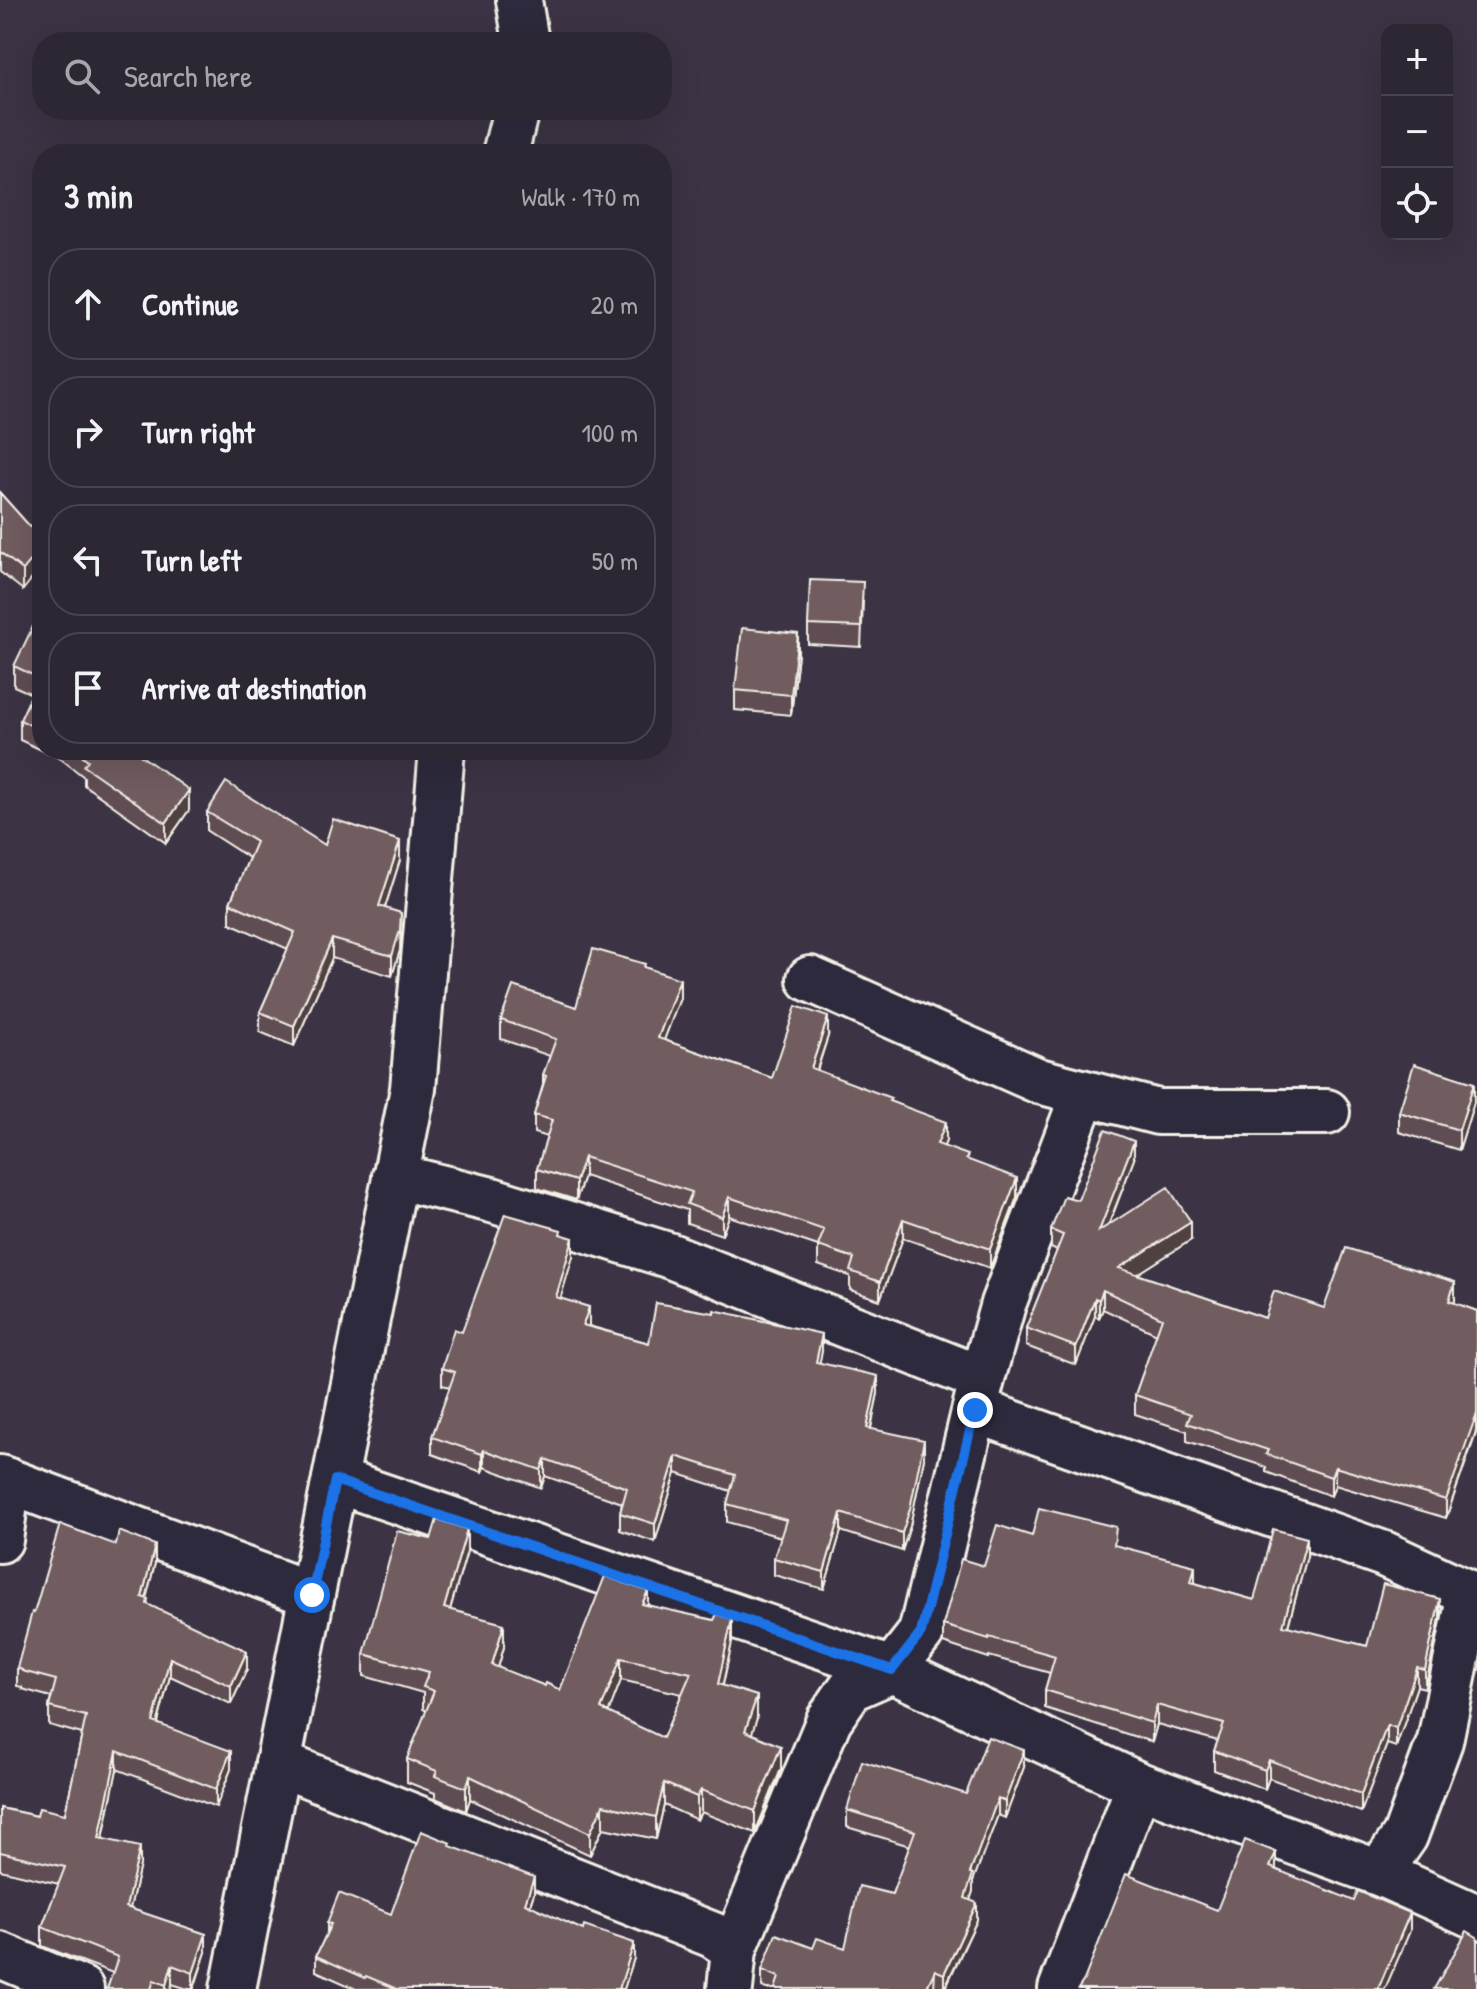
<!DOCTYPE html>
<meta charset="utf-8">
<style>
body{margin:0;font-family:"Patrick Hand",sans-serif;background:#352f3b;color:#f1f3f6}
.controls{position:absolute;right:24px;top:24px;display:grid;overflow:hidden;border-radius:16px;box-shadow:0 8px 32px #0002}
.controls button{width:72px;height:72px;display:grid;place-items:center;padding:0;border:0;border-bottom:2px solid #48444e;background:#2d2733;color:#f1f3f6;font:40px sans-serif}
.stop{position:absolute;width:24px;height:24px;margin:-18px;border:6px solid #1a73e8;border-radius:50%;background:#fff}
.stop.end{background:#1a73e8;border-color:#fff;box-shadow:0 2px 8px #0008}
.list{margin:0;padding:0;list-style:none}
h2{display:flex;justify-content:space-between;align-items:center;height:104px;margin:0;padding:0 32px;font-size:34px}
h2 small{font-size:26px;font-weight:400;color:#a7a5ac}
.list li{display:grid;grid-template-columns:52px 1fr auto;gap:24px;align-items:center;box-sizing:border-box;height:112px;margin:0 16px 16px;padding:0 16px;border:2px solid #48444e;border-radius:32px}
.list b{display:block;font-size:30px;white-space:nowrap}
.list em{font-size:26px;font-style:normal;color:#a7a5ac}
.icon{flex:none;width:44px;height:44px;fill:none;stroke:currentColor;stroke-width:2;stroke-linecap:round;stroke-linejoin:round}
.map{position:relative;flex:none;width:1477px;height:1989px;overflow:hidden}
.search{position:absolute;background:#2d2733;box-shadow:0 8px 32px #0002;left:32px;top:32px;width:640px;height:88px;display:flex;align-items:center;gap:20px;box-sizing:border-box;padding:0 28px;border-radius:32px;color:#a7a5ac;font-size:30px}
.panel{position:absolute;background:#2d2733;box-shadow:0 8px 32px #0002;left:32px;top:144px;width:640px;height:616px;border-radius:32px}
.map>svg:first-child{display:block}
</style>
<div class="map">
<svg width="1477" height="1989" viewBox="0 0 1477 1989">
<rect width="100%" height="100%" fill="#3c3444"/>
<filter id="ink" filterUnits="userSpaceOnUse"><feTurbulence type="fractalNoise" baseFrequency=".0125" numOctaves="2"/><feDisplacementMap in="SourceGraphic" scale="16" xChannelSelector="R" yChannelSelector="G"/><feConvolveMatrix kernelMatrix="1 2 1 2 8 2 1 2 1" color-interpolation-filters="sRGB"/></filter>
<g filter="url(#ink)">
<g fill="none" stroke-linecap="round" stroke-linejoin="round">
<defs>
<g id="minor">
<polyline points="519,0 526,42"/>
<polyline points="505,154 516,110"/>
<polyline points="810,979 1039,1081 1158,1112 1327,1112"/>
<polyline points="395,1176 492,1200 668,1255 982,1379 921,1633 892,1670 851,1688 829,1720 734,1949"/>
<polyline points="982,1379 1003,1304 1084,1093"/>
<polyline points="975,1410 1384,1554 1477,1597"/>
<polyline points="0,1478 312,1595"/>
<polyline points="335,1480 892,1670 1139,1785 1379,1873 1477,1917"/>
<polyline points="0,1540 8,1481"/>
<polyline points="278,1763 713,1935 734,1949 730,1989"/>
<polyline points="1379,1873 1405,1836 1440,1741 1470,1594"/>
<polyline points="0,1955 81,1989"/>
<polyline points="233,1989 413,1089 442,750"/>
<polyline points="1061,1989 1139,1785"/>
</g>
</defs>
<use href="#minor" stroke="#f4f1e8" stroke-width="50"/>
<use href="#minor" stroke="#2f2a3d" stroke-width="44"/>
</g>
<g fill="#614e53" stroke="#f4f1e8" stroke-width="2" fill-rule="evenodd">
<polygon points="0,493 42,540 23,590 0,572"/>
<polygon points="863,602 861,647 808,644 808,625"/>
<polygon points="42,621 42,750 133,750 189,810 166,843 84,785 84,777 61,759 20,740 20,720 32,694 14,686 14,666"/>
<polygon points="798,654 791,715 735,710 735,690"/>
<polygon points="207,812 325,845 400,860 385,908 401,932 400,950 392,976 332,958 294,1046 260,1032 260,1012 288,949 230,923 230,903 249,858 207,831"/>
<polygon points="645,967 680,998 664,1040 772,1078 828,1036 817,1071 891,1102 946,1141 943,1147 968,1160 1017,1197 990,1268 903,1238 880,1300 850,1290 850,1276 818,1265 818,1246 729,1216 722,1235 687,1223 687,1210 584,1176 576,1200 537,1188 537,1169 547,1137 534,1133 534,1115 543,1085 543,1075 550,1056 501,1039 501,1020 576,1007"/>
<polygon points="1474,1102 1459,1150 1399,1132 1399,1112"/>
<polygon points="1134,1159 1109,1225 1191,1240 1137,1274 1265,1318 1324,1308 1455,1300 1454,1303 1477,1311 1477,1431 1446,1518 1335,1485 1331,1496 1266,1472 1266,1467 1187,1441 1187,1431 1135,1414 1135,1395 1157,1334 1103,1309 1099,1318 1095,1316 1076,1365 1026,1346 1026,1328 1057,1251 1051,1248 1051,1230 1078,1200"/>
<polygon points="561,1235 573,1256 560,1298 589,1325 589,1326 649,1343 822,1351 819,1363 878,1393 871,1429 924,1458 910,1526 902,1551 841,1531 824,1589 774,1575 774,1558 781,1537 727,1522 727,1504 731,1491 676,1473 655,1542 620,1530 620,1513 622,1503 545,1476 541,1488 484,1467 482,1472 432,1454 432,1437 450,1387 442,1385 442,1368 462,1332"/>
<polygon points="1032,1536 1116,1546 1195,1583 1254,1600 1307,1556 1288,1627 1367,1646 1440,1618 1425,1688 1417,1686 1396,1747 1387,1744 1361,1812 1269,1778 1265,1789 1214,1770 1214,1751 1218,1741 1157,1724 1152,1742 1045,1708 1045,1690 1050,1673 989,1656 989,1658 943,1643 943,1625 984,1566"/>
<path d="M467,1551l-17,59 54,37 -6,21 47,18 15,4 88,-85 84,37 -9,43 34,33 -6,16 30,35 -26,64 -54,-21 -4,8 -33,-15 -8,34 -53,-11 -13,27 -120,-56 -4,12 -31,-13v-5l-28,-11v-23l20,-48 -4,-2v-16l-59,-17v-22zM621,1680l61,14 -19,44 -55,-25z"/>
<polygon points="155,1563 146,1598 148,1605 247,1669 231,1704 170,1676 158,1723 231,1769 216,1807 117,1769 103,1839 140,1865 130,1908 206,1952 194,1989 188,1989 172,1984 171,1989 107,1989 113,1973 42,1946 42,1927 59,1884 0,1870 0,1808 37,1816 65,1814 82,1734 49,1725 49,1707 51,1697 22,1689 22,1687 17,1686 17,1668 34,1613"/>
<polygon points="1024,1767 1005,1818 998,1815 973,1881 973,1891 970,1900 977,1920 945,1989 940,1989 935,1987 934,1989 766,1989 762,1987 762,1970 813,1948 845,1948 892,1894 910,1846 847,1827 847,1810 966,1794"/>
<polygon points="451,1847 534,1893 530,1906 634,1958 624,1989 356,1989 316,1971 316,1956 327,1933 327,1923 391,1914"/>
</g>
<g fill="#4f4043" stroke="#f4f1e8" stroke-width="2">
<polygon points="42,546 42,566 23,590 23,570"/>
<polygon points="798,634 798,654 791,715 791,695"/>
<polygon points="189,790 189,810 166,843 166,823"/>
<polygon points="400,841 400,860 379,926 379,906"/>
<polygon points="401,913 400,950 392,976 392,956"/>
<polygon points="332,939 332,958 294,1046 294,1026"/>
<polygon points="680,979 680,998 658,1056 658,1038"/>
<polygon points="828,1017 828,1036 811,1087 811,1068"/>
<polygon points="1474,1083 1474,1102 1459,1150 1459,1130"/>
<polygon points="946,1122 946,1141 937,1163 937,1144"/>
<polygon points="1134,1141 1134,1159 1099,1249 1099,1231"/>
<polygon points="584,1157 584,1176 576,1200 576,1181"/>
<polygon points="1017,1178 1017,1197 990,1268 990,1249"/>
<polygon points="729,1197 729,1216 722,1235 722,1217"/>
<polygon points="903,1219 903,1238 880,1300 880,1282"/>
<polygon points="1191,1222 1191,1240 1119,1286 1119,1268"/>
<polygon points="573,1238 573,1256 556,1314 556,1297"/>
<polygon points="1455,1282 1455,1300 1449,1320 1449,1301"/>
<polygon points="1103,1290 1103,1309 1099,1318 1099,1300"/>
<polygon points="1095,1298 1095,1316 1076,1365 1076,1347"/>
<polygon points="589,1307 589,1325 583,1342 583,1325"/>
<polygon points="822,1334 822,1351 816,1380 816,1362"/>
<polygon points="878,1376 878,1393 867,1445 867,1428"/>
<polygon points="1476,1413 1476,1431 1446,1518 1446,1500"/>
<polygon points="924,1440 924,1458 910,1526 902,1551 902,1533"/>
<polygon points="484,1450 484,1467 482,1472 482,1454"/>
<polygon points="676,1456 676,1473 655,1542 655,1524"/>
<polygon points="545,1459 545,1476 541,1488 541,1470"/>
<polygon points="1335,1467 1335,1485 1331,1496 1331,1477"/>
<polygon points="841,1513 841,1531 824,1589 824,1572"/>
<polygon points="467,1529 467,1551 444,1630 444,1608"/>
<polygon points="1307,1538 1307,1556 1283,1644 1283,1625"/>
<polygon points="155,1545 155,1563 142,1615 142,1597"/>
<polygon points="1195,1566 1195,1585 1191,1582"/>
<polygon points="648,1591 648,1613 642,1604"/>
<polygon points="1440,1599 1440,1618 1425,1688 1425,1670"/>
<polygon points="732,1619 732,1642 718,1706 718,1684"/>
<polygon points="504,1624 504,1647 492,1688 492,1665"/>
<polygon points="247,1651 247,1669 231,1704 231,1686"/>
<polygon points="170,1658 170,1676 153,1740 153,1722"/>
<polygon points="621,1658 621,1680 601,1732 601,1709"/>
<polygon points="1417,1668 1417,1686 1396,1747 1396,1728"/>
<polygon points="757,1696 757,1718 745,1754 745,1731"/>
<polygon points="1157,1705 1157,1724 1152,1742 1152,1723"/>
<polygon points="1387,1725 1387,1744 1361,1812 1361,1794"/>
<polygon points="781,1746 781,1769 755,1833 755,1811"/>
<polygon points="1024,1750 1024,1767 1005,1818 1005,1801"/>
<polygon points="117,1751 117,1769 99,1856 99,1838"/>
<polygon points="231,1751 231,1769 216,1807 216,1789"/>
<polygon points="1269,1760 1269,1778 1265,1789 1265,1770"/>
<polygon points="470,1776 470,1799 466,1811 466,1788"/>
<polygon points="664,1783 664,1805 656,1839 656,1817"/>
<polygon points="701,1790 701,1812 697,1820 697,1797"/>
<polygon points="998,1798 998,1815 973,1881 973,1891 965,1915 965,1898 970,1873"/>
<polygon points="603,1805 603,1828 590,1855 590,1833"/>
<polygon points="140,1847 140,1865 126,1925 126,1907"/>
<polygon points="1276,1852 1276,1870 1270,1867"/>
<polygon points="534,1877 534,1893 525,1919 525,1903"/>
<polygon points="977,1903 977,1920 944,1989 944,1974"/>
<polygon points="1410,1913 1410,1931 1385,1989 1378,1989"/>
<polygon points="206,1934 206,1952 193,1989 193,1973"/>
<polygon points="634,1943 634,1958 624,1989 619,1989"/>
<polygon points="172,1965 172,1984 171,1989 166,1989 166,1985"/>
<polygon points="935,1970 934,1989 926,1989"/>
</g>
<g fill="#715b60" stroke="#f4f1e8" stroke-width="2" fill-rule="evenodd">
<polygon points="0,493 42,540 42,546 23,570 0,552"/>
<polygon points="810,580 863,582 861,627 808,625"/>
<polygon points="37,618 42,621 42,731 20,720 39,678 14,666"/>
<polygon points="742,628 798,634 791,695 735,690"/>
<polygon points="74,750 133,750 189,790 166,823 84,766 88,760"/>
<polygon points="226,782 325,845 333,819 400,841 379,906 401,913 400,930 392,956 332,939 294,1026 260,1012 295,932 230,903 256,842 207,812"/>
<polygon points="593,949 645,964 644,967 680,979 658,1038 772,1078 796,1006 828,1017 811,1068 891,1098 889,1101 946,1122 937,1144 968,1155 966,1159 1017,1178 990,1249 903,1219 880,1282 850,1271 854,1258 818,1246 824,1230 729,1197 722,1217 687,1204 692,1192 584,1157 576,1181 537,1169 552,1120 534,1115 546,1076 543,1075 556,1039 501,1020 513,986 576,1007"/>
<polygon points="1414,1064 1474,1083 1459,1130 1399,1112"/>
<polygon points="1105,1130 1134,1141 1099,1231 1168,1187 1191,1222 1119,1268 1265,1318 1274,1291 1324,1308 1346,1248 1455,1282 1449,1301 1477,1311 1477,1413 1446,1500 1335,1467 1331,1477 1266,1454 1268,1450 1187,1423 1191,1414 1135,1395 1162,1318 1103,1290 1099,1300 1095,1298 1076,1347 1026,1328 1063,1235 1051,1230 1064,1196 1078,1200"/>
<polygon points="505,1214 561,1230 560,1234 573,1238 556,1297 589,1307 583,1325 649,1343 656,1303 714,1313 714,1310 822,1334 816,1362 878,1376 867,1428 924,1440 910,1509 902,1533 841,1513 824,1572 774,1558 786,1520 727,1504 735,1475 676,1456 655,1524 620,1513 627,1488 545,1459 541,1470 484,1450 482,1454 432,1437 455,1372 442,1368 454,1329 462,1332"/>
<polygon points="1039,1508 1116,1527 1114,1545 1195,1566 1191,1582 1254,1600 1273,1529 1307,1538 1283,1625 1367,1646 1383,1584 1440,1599 1425,1670 1417,1668 1396,1728 1387,1725 1361,1794 1269,1760 1265,1770 1214,1751 1224,1724 1157,1705 1152,1723 1045,1690 1055,1656 989,1637 989,1639 943,1625 961,1559 984,1566 997,1525 1032,1536"/>
<path d="M437,1519l30,10 -23,79 60,16 -12,41 53,21 1,-3 14,7 45,-114 43,15 -6,13 72,16 3,-6 15,5 -14,65 39,12 -12,35 36,15 -26,65 -54,-21 -4,7 -33,-14 -8,34 -53,-12 -13,28 -120,-57 -4,12 -31,-12 2,-5 -30,-12 27,-68 -11,-4 6,-15 -65,-18 33,-123 34,8zM621,1658l70,15 -28,65 -62,-29z"/>
<polygon points="60,1524 116,1545 119,1531 155,1545 142,1597 148,1599 147,1604 247,1651 231,1686 170,1658 153,1722 231,1751 216,1789 117,1751 99,1838 140,1847 126,1907 206,1934 193,1973 172,1965 166,1985 154,1980 151,1989 107,1989 118,1957 42,1927 65,1867 0,1852 0,1808 37,1816 39,1808 65,1814 86,1716 49,1707 56,1680 22,1671 22,1670 17,1668 32,1612 34,1613"/>
<polygon points="988,1737 1024,1750 1005,1801 998,1798 970,1873 973,1874 965,1898 977,1903 944,1974 935,1970 926,1989 775,1989 779,1977 762,1970 776,1934 813,1948 817,1938 845,1948 859,1886 892,1894 915,1831 847,1810 862,1761 966,1794"/>
<polygon points="421,1831 451,1843 450,1846 534,1877 525,1903 583,1930 584,1926 634,1943 619,1989 397,1989 366,1976 365,1978 316,1956 331,1924 327,1923 339,1893 391,1914"/>
<polygon points="1245,1840 1276,1852 1270,1867 1354,1901 1358,1891 1410,1913 1378,1989 1078,1989 1084,1980 1126,1874 1217,1910"/>
<polygon points="1467,1931 1477,1937 1477,1989 1434,1989"/>
</g>
</g>
<g fill="none" stroke-linecap="round" stroke-linejoin="round" filter="url(#ink)">
<polyline stroke="#1a73e8" stroke-width="10" points="312,1595 335,1480 892,1670 921,1633 975,1410"/>
</g>
</svg>
<div class="controls">
<button>+</button>
<button>−</button>
<button><svg class="icon" aria-label="locate" viewBox="0 0 24 24"><circle cx="12" cy="12" r="6"/><path d="M12 2v4M12 18v4M2 12h4M18 12h4"/></svg></button>
</div>
<div class="stop" style="left:312px;top:1595px"></div>
<div class="stop end" style="left:975px;top:1410px"></div>
<div class="search"><svg class="icon" aria-label="search" viewBox="0 0 24 24"><circle cx="10" cy="10" r="6"/><path d="M15 15l6 6"/></svg>Search here</div>
<section class="panel">
<h2>3 min<small>Walk · 170 m</small></h2>
<ul class="list">
<li><svg class="icon" aria-label="ahead" viewBox="0 0 24 24"><path d="M12 20V5M6 11l6-6 6 6"/></svg><div><b>Continue</b></div><em>20 m</em></li>
<li><svg class="icon" aria-label="right" viewBox="0 0 24 24"><path d="M7 20v-9h11M14 6l5 5-5 5"/></svg><div><b>Turn right</b></div><em>100 m</em></li>
<li><svg class="icon" aria-label="left" viewBox="0 0 24 24"><path d="M17 20v-9H6M10 6l-5 5 5 5"/></svg><div><b>Turn left</b></div><em>50 m</em></li>
<li><svg class="icon" aria-label="arrive" viewBox="0 0 24 24"><path d="M6 21V4h12l-3 4 3 4H6"/></svg><div><b>Arrive at destination</b></div></li>
</ul>
</section>
</div>
